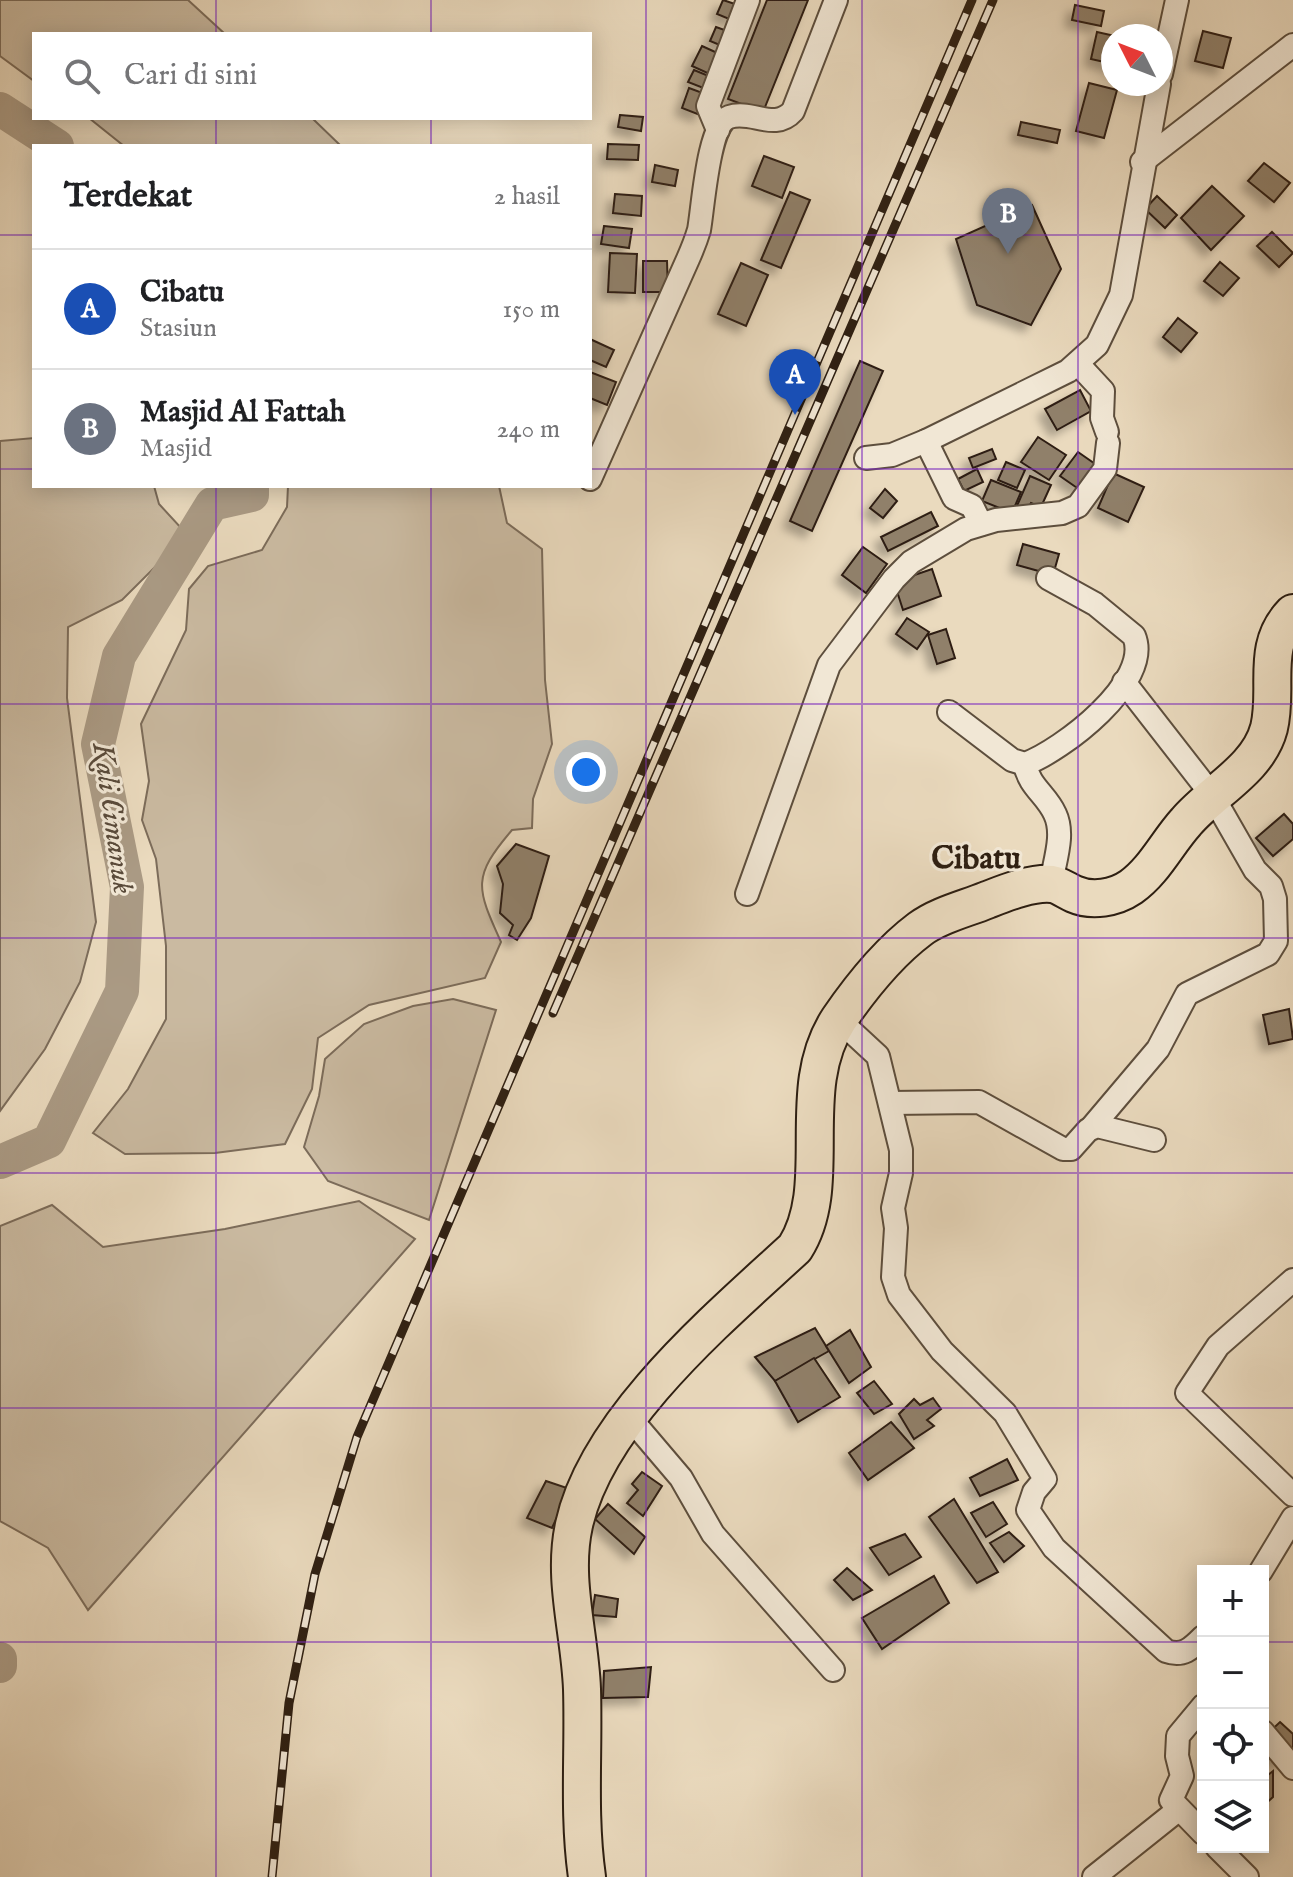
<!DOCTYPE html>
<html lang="id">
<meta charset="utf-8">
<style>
body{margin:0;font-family:"IM FELL English",serif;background:#f6f6f6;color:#202124}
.controls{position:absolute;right:24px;bottom:24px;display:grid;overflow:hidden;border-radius:0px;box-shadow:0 4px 20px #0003}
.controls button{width:72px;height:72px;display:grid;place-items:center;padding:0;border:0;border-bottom:2px solid #e0e0e0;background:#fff;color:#202124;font:40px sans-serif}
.compass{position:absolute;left:1101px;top:24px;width:72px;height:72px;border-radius:50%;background:#fff;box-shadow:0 4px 20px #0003;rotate:312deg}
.you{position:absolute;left:586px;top:772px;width:28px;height:28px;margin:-20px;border:6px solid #fff;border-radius:50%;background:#1a73e8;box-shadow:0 0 0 12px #1a73e833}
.badge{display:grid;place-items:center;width:52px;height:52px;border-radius:50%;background:#8f2418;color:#fff;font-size:26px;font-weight:700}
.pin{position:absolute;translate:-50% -66px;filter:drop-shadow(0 2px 4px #0008)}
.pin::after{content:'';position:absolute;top:42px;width:28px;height:24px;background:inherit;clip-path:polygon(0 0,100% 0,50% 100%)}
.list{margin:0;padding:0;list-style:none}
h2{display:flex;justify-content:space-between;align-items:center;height:104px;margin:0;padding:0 32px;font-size:34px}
h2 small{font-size:26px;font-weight:400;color:#757577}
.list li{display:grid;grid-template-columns:52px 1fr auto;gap:24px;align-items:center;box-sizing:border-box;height:120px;padding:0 32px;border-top:2px solid #e0e0e0}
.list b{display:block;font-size:30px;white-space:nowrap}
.list p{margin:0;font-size:26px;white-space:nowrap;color:#757577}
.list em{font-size:26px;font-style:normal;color:#757577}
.icon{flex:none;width:44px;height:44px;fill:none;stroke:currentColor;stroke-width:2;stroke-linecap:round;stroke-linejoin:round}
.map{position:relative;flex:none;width:1293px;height:1877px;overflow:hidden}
.search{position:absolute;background:#fff;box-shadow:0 4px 20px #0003;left:32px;top:32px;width:560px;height:88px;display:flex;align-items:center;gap:20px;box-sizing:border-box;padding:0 28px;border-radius:0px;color:#757577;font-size:30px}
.panel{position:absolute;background:#fff;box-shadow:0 4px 20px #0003;left:32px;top:144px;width:560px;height:344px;border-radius:0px}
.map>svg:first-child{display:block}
</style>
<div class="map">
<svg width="1293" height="1877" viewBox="0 0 1293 1877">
<defs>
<filter id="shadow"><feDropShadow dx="-7" dy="7" stdDeviation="4" flood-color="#0004"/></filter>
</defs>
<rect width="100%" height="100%" fill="#eadabe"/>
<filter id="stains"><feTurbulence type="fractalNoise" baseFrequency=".0025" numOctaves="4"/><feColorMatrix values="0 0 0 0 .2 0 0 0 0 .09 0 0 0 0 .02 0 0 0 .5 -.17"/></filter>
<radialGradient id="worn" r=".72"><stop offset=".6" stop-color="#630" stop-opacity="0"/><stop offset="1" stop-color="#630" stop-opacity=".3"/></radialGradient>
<g fill="#cabaa1" stroke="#7c6c5a" stroke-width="2">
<polygon points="0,0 188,0 225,34 34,34 34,81 0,56"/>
<polygon points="89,118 312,118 341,146 124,146"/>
<polygon points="34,438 34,486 154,486 159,504 194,542 156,566 122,600 68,627 67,698 96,922 80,982 45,1049 0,1111 0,441"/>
<path d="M288,486h211l8,37 35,26 3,131 7,64 -19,55 -1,29 -20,2c-40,47 -36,57 -11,112l-16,36 -116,27 -51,33 -6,51 -27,55 -70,9 -90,1 -32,-21 35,-44 38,-70v-73l-10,-87 -14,-39 7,-39 -8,-57 45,-94 3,-41 19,-23 54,-16 25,-43z"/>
<polygon points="453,999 496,1010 429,1220 328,1181 304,1147 319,1096 325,1059 364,1024 413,1006"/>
<polygon points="359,1201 415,1239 88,1610 48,1548 0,1521 0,1226 52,1205 103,1247 225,1229"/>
</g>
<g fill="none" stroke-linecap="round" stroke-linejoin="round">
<g stroke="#aa9a84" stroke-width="34">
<polyline points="0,109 57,146"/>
<polyline points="0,1162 49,1141 122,991 127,887 98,744 119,656 212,504 252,495 252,486"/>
<polyline points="0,1659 0,1666"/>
</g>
</g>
<g fill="#90806b" stroke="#2e1f12" stroke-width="2" filter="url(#shadow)">
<polygon points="723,0 741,6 734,21 717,14"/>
<polygon points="767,0 808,0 763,112 728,99"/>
<polygon points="1075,5 1104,11 1101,26 1072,20"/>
<polygon points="716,27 733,33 727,48 710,41"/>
<polygon points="1203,31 1231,38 1223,68 1195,61"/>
<polygon points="1097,32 1115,36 1113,64 1091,59"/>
<polygon points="702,46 724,56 714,76 692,66"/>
<polygon points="694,70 716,79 711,91 688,82"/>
<polygon points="1089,83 1117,90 1104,138 1076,131"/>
<polygon points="689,88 708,95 700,115 682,108"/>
<polygon points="620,115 643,117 641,131 618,127"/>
<polygon points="1021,122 1060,130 1057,143 1018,135"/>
<polygon points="608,144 639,145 638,160 607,159"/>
<polygon points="764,156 794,167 782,198 752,186"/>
<polygon points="1264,163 1290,183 1274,202 1248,181"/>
<polygon points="655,165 678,170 675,186 652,182"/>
<polygon points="1212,186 1244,216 1211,250 1181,218"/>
<polygon points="790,192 810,200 781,268 761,260"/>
<polygon points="615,194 642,196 641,216 613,213"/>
<polygon points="1157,196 1177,215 1165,228 1145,209"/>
<polygon points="1032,205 1061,269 1031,325 977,305 956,239"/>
<polygon points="604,226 632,229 629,248 601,244"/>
<polygon points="1272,232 1293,253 1279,267 1257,246"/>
<polygon points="610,253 637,254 635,293 608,292"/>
<polygon points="643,261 667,261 668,292 643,292"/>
<polygon points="1220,262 1239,278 1223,296 1204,281"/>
<polygon points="741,263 768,275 746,326 718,314"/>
<polygon points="1178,318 1197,333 1181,352 1163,337"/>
<polygon points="590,339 614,350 606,367 590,360"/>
<polygon points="860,361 883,371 812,531 790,521"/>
<polygon points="590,372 616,382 607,405 590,398"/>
<polygon points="1080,390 1091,411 1057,430 1045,409"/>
<polygon points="1038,437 1066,455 1049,480 1021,462"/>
<polygon points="992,449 996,459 973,468 969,458"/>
<polygon points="1078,452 1098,466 1080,490 1060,476"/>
<polygon points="1006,462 1025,470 1017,488 998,480"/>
<polygon points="977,469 983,482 964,491 958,479"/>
<polygon points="1113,473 1144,487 1128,522 1098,508"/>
<polygon points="1030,476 1051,485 1041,507 1031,503 1026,513 1016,508"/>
<polygon points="991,480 1021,492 1012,513 982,501"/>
<polygon points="885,489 897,501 883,518 870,508"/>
<polygon points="931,512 938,526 888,551 881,537"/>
<polygon points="1023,544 1059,554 1053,575 1017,565"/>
<polygon points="863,547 887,564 866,593 842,575"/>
<polygon points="932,569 941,596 903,610 894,582"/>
<polygon points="907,618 929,632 917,649 896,634"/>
<polygon points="946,629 955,658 937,664 928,635"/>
<polygon points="1284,814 1293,824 1293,839 1273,856 1256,838"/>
<polygon points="516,844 549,856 531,918 517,940 509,935 513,925 500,913 503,884 497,866"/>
<polygon points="1289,1009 1293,1039 1269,1044 1263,1015"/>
<polygon points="815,1328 829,1351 775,1381 755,1357"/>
<polygon points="850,1330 871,1367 849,1383 826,1346"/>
<polygon points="814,1358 840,1397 798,1422 775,1381"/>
<polygon points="874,1381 892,1404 874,1414 857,1393"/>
<polygon points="933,1398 941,1409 927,1420 934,1426 914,1439 899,1414 914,1399 920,1405"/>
<polygon points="891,1422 914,1448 868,1480 849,1453"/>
<polygon points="1007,1459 1018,1480 980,1496 970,1478"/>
<polygon points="642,1472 662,1486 643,1516 627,1503 638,1490 632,1484"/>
<polygon points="546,1481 570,1489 552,1528 527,1518"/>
<polygon points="954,1499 998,1572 977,1583 929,1517"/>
<polygon points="993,1502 1007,1524 986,1537 971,1513"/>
<polygon points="608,1504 645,1537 634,1554 595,1519"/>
<polygon points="1009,1532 1024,1546 1004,1562 990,1543"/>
<polygon points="905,1534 921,1557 889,1575 870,1548"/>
<polygon points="847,1568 872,1590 853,1600 834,1580"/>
<polygon points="934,1576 949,1603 882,1649 862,1618"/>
<polygon points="595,1595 618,1599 616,1617 592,1615"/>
<polygon points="651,1667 648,1697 603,1698 604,1671"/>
<polygon points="1280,1722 1293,1734 1293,1750 1277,1763 1263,1738"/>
<polygon points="1273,1771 1273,1797 1263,1806 1263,1779"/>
</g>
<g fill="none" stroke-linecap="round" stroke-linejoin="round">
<defs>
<g id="street">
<polyline points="1161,74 1177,0"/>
<polyline points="718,130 708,106 748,0"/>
<polyline points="1142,162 1293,45"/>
<polyline points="1078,364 1103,391 1102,418 1107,432"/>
<polyline points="926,441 954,498 972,506 981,524"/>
<polyline points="866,458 892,455 926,441 1068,371 1097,345 1121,295 1159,84"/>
<path d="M590,479l98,-220c4,-9 8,-19 11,-29 4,-21 9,-106 30,-113 23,-8 45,15 64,-6l43,-111"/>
<path d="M949,712l63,48 13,4c36,-13 128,-82 109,-128l-39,-32 -47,-26"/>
<path d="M1025,764c4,23 21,30 30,50 10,21 -1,48 -4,70"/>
<polyline points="747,894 829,665 894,579 911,562 966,529 996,520 1062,513 1078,506 1105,469 1108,443"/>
<path d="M839,1020l39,36 23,94v23l-8,35 3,20 -3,49 6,18 43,56 63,62 40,66 -11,13 -6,18 26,38 112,103c17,6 25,-2 37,-14"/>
<polyline points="890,1103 979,1102 1063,1149 1071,1149 1088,1130 1097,1126 1154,1140"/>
<polyline points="1092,1127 1158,1049 1187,994 1268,954 1276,941 1275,899 1271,886 1255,870 1212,795 1124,682"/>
<polyline points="1293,1280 1218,1346 1187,1393 1293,1495"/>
<polyline points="630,1418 681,1478 713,1534 833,1670"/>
<polyline points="1261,1571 1293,1518"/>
<polyline points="1203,1706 1178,1736 1177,1756 1182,1776 1171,1800 1203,1833"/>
<polyline points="1263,1732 1293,1768"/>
<polyline points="1217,1847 1247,1877"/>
<polyline points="1094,1877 1178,1810"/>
</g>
<path id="primary" d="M587,1877c-9,-63 -3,-125 -5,-188 -2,-55 -20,-110 -8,-164 23,-105 145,-207 221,-277 41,-64 -3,-158 44,-229 22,-32 49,-66 81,-90 19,-14 45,-20 67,-29 18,-7 45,-18 65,-16 7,1 15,7 22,10 18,8 41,4 57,-7 23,-16 36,-44 55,-65 26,-31 72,-52 83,-94 10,-41 -9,-81 24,-115"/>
</defs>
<use href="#street" stroke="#5d4e3d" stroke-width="26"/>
<use href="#primary" stroke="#2e1f12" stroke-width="40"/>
<use href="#street" stroke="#f1e7d5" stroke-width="22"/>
<use href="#primary" stroke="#eadabe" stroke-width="36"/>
<defs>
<g id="rail">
<polyline points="553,1013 993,0"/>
<polyline points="272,1877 289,1703 315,1574 357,1437 972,0"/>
</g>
</defs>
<use href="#rail" stroke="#2e1f12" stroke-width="9"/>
<use href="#rail" stroke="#f1e7d5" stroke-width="6" stroke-dasharray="18" stroke-linecap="butt"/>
</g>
<path fill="none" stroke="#7b2cbf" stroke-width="2" stroke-opacity="0.55" d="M216,0v34M431,0v34M646,0v1877M862,0v1877M1078,0v1877M216,118v28M431,118v28M0,235h34M590,235h703M0,469h34M590,469h703M216,486v1391M431,486v1391M0,704h1293M0,938h1293M0,1173h1293M0,1408h1293M0,1642h1203M1263,1642h30"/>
<g text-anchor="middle" stroke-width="6" stroke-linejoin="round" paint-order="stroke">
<g font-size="30" font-style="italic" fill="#594a3a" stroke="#f1e7d5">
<text transform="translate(114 818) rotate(82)" y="10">Kali Cimanuk</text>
</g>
<g font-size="32" font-weight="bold" fill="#2e1f12" stroke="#f1e7d5">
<text x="976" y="868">Cibatu</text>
</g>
</g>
<rect width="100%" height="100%" filter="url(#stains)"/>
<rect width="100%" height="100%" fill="url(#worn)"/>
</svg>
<div class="controls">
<button>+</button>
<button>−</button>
<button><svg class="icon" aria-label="locate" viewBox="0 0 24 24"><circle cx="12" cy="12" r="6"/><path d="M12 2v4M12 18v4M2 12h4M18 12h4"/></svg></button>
<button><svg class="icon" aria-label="layers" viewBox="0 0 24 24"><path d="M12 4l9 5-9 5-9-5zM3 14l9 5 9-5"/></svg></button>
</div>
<svg class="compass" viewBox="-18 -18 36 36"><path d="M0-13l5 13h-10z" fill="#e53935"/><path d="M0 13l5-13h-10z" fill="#757577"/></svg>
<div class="you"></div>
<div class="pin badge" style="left:795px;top:415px;background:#1a4fb4">A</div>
<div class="pin badge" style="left:1008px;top:254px;background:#6b7280">B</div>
<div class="search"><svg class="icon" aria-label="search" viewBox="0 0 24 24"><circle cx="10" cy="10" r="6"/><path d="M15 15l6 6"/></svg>Cari di sini</div>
<section class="panel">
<h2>Terdekat<small>2 hasil</small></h2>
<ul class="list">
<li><span class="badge" style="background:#1a4fb4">A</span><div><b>Cibatu</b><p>Stasiun</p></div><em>150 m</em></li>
<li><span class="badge" style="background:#6b7280">B</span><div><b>Masjid Al Fattah</b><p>Masjid</p></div><em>240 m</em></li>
</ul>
</section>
</div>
